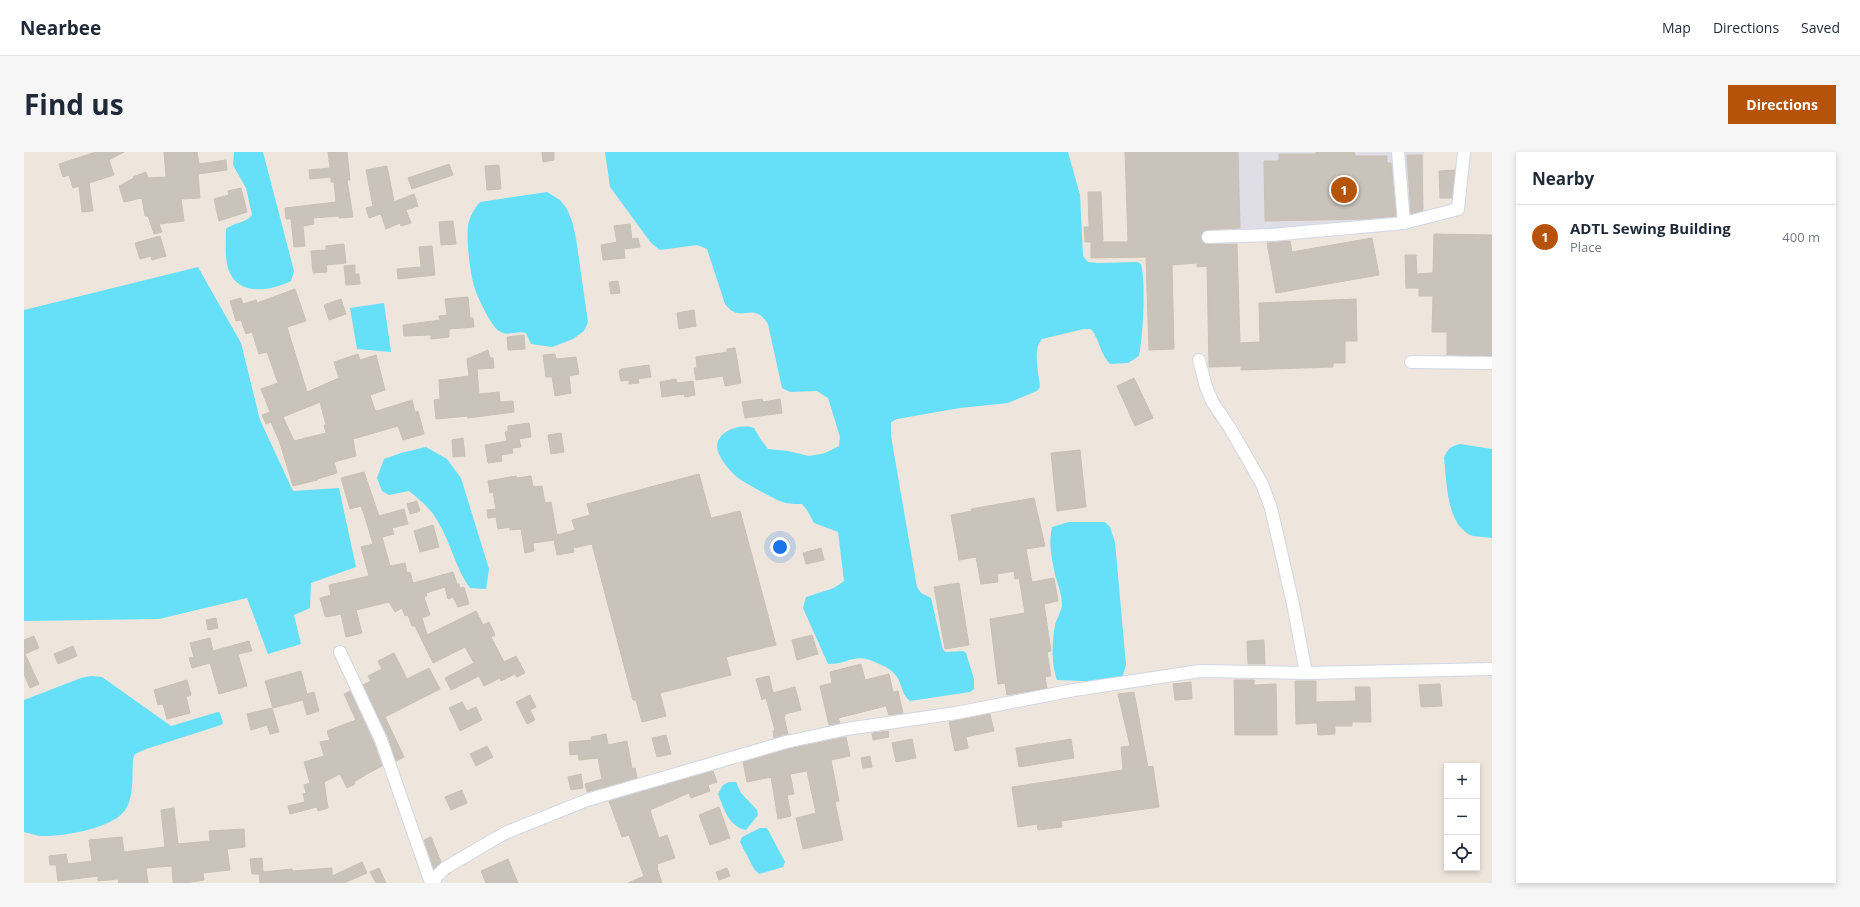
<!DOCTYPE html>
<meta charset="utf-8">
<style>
body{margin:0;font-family:"Open Sans",sans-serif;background:#f6f6f7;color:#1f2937}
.controls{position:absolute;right:12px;bottom:12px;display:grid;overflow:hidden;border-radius:0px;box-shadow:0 2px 6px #0003}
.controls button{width:36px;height:36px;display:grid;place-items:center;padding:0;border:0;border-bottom:1px solid #e0e1e3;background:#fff;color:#1f2937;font:20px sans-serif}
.you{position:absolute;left:756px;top:395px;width:14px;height:14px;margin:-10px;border:3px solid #fff;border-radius:50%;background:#1a73e8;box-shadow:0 0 0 6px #1a73e833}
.badge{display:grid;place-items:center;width:26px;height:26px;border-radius:50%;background:#b45309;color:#fff;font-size:13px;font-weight:700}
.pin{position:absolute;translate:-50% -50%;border:2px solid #fff;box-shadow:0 1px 4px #0006}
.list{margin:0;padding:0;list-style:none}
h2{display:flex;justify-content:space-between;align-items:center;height:52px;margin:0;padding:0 16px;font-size:17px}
h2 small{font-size:13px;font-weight:400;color:#747a83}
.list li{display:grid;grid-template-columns:26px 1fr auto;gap:12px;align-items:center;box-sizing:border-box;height:64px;padding:0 16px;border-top:1px solid #e0e1e3}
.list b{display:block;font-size:15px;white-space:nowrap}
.list p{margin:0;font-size:13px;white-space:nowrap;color:#747a83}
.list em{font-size:13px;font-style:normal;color:#747a83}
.icon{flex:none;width:22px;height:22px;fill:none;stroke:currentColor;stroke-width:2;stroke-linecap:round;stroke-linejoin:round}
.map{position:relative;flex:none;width:1468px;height:731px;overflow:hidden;border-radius:0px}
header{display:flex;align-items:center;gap:24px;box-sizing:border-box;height:56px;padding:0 20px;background:#fff;border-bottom:1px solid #e0e1e3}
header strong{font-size:19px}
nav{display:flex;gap:22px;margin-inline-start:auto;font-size:14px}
.intro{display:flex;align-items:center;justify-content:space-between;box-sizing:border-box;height:96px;padding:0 24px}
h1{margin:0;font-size:28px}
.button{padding:10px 18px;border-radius:0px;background:#b45309;color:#fff;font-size:14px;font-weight:700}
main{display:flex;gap:24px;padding:0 24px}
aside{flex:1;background:#fff;border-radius:0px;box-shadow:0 2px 6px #0003}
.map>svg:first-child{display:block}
</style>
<header>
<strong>Nearbee</strong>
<nav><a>Map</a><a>Directions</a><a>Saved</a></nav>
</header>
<div class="intro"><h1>Find us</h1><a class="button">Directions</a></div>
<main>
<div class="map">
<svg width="1468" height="731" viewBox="0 0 1468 731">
<rect width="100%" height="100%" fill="#eee5dc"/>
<polygon fill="#dfdde6" points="1206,0 1400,0 1398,65 1209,81"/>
<g fill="#66e0f9">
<path d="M210,0h29l31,119 -3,10c-23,11 -57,16 -64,-17 -2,-11 -1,-23 -1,-35 8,-7 19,-5 26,-14l-6,-27 -13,-23z"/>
<path d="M581,0h463l12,43 3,61 5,6 10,1 39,-1 4,2c5,17 2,74 -2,92l-11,7 -18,1c-10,-10 -10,-24 -19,-35h-7l-42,10c-10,11 -3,34 -2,48l-3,4 -29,12 -48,5 -63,11 -6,3v14l26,151 4,6 10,5 12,52 3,2 17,-1 3,2 8,26v10l-4,3 -60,9c-8,-6 -8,-16 -13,-24 -5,-7 -10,-10 -18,-13 -25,-13 -28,0 -51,0l-25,-56 3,-11 28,-9 10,-7 -6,-49 -24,-9 -7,-13 -5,-6c-5,0 -11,0 -16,-1 -8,-1 -40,-20 -48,-25 -6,-5 -15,-15 -18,-22 -12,-21 17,-34 34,-28l7,12 7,9 20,2 21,5 16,-3 14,-7 1,-9 -12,-39 -11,-7 -27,1 -8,-4 -14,-64c-16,-25 -26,2 -43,-20l-18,-55 -10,-4 -37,5 -9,-7 -41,-56z"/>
<path d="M523,40l13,8 7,9 5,12 4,17 12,84 -4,9 -11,8 -21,8 -21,-3 -5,-11c-9,-3 -18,4 -27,-2 -8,-5 -21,-33 -24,-42 -5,-13 -10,-56 -6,-68 2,-7 6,-13 11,-19z"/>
<polygon points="174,115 217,191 236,268 269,339 315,336 332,415 287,431 286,456 270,463 277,492 244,502 223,446 135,467 0,469 0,158"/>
<polygon points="360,151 367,200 333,197 326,156"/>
<path d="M1436,292l32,5v89c-6,-1 -13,-1 -19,-2 -27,-9 -26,-55 -29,-78 3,-9 7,-12 16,-14z"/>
<path d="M402,295l21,12 14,19 28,91 -3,20 -16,-1c-15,-20 -19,-46 -33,-68 -6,-11 -18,-21 -28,-29l-20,4 -7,-4 -5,-13 7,-19 17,-6z"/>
<path d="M1045,370h36l5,5 5,15 11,123 -4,13 -17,4 -48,-2c-6,-16 -5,-38 -2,-55 2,-7 6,-13 7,-20 0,-9 -3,-18 -6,-27 -4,-17 -8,-34 -4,-51z"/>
<path d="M67,524l11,1 69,49 47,-14 2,1 3,10 -2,2 -75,24 -11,5 -2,5c-1,14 1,35 -6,48 -11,22 -66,30 -88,29 -5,-1 -10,-3 -15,-4v-132l57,-22z"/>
<path d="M705,630h7l5,11 16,17 1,5 -12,15c-17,-3 -22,-21 -28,-36l5,-9z"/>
<polygon points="736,676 743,676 761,710 759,715 735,722 730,717 716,690 718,685"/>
</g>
<g fill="#c9c3bb" stroke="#cac1b5" fill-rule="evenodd">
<polygon points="72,0 100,0 85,8 90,23 65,31 69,59 58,60 55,34 49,36 45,23 39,25 35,12"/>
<polygon points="140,0 173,0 175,12 202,8 203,18 174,22 176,46 157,47 160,69 135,72 138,80 130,82 124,64 121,64 118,46 100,50 95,34 110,26 109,25 122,20 124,26 142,25"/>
<polygon points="304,0 323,0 326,28 323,28 329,65 315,66 315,64 289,66 290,72 279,74 281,94 270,95 267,67 262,67 261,56 312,50 310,30 307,30 307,25 286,27 285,18 306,16"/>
<polygon points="518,0 530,0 530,8 519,10"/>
<polygon points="1101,0 1214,0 1216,76 1183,78 1180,79 1177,85 1178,89 1184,92 1213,92 1216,191 1236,190 1235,151 1332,147 1333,189 1321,189 1321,211 1309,211 1309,215 1217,218 1217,214 1185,215 1183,114 1173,115 1173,111 1148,113 1150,197 1125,198 1122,105 1067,106 1067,90 1061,90 1060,75 1065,75 1064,40 1077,40 1079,90 1104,90"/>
<polygon points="1292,0 1330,0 1331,4 1363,4 1363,11 1367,11 1372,64 1341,67 1241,69 1240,9 1255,9 1255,2 1292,2"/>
<polygon points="1383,3 1398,3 1399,58 1387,62"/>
<polygon points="425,12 429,23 388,37 384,26"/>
<polygon points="475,13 477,37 463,38 461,14"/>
<polygon points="363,14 370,50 390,42 394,54 382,58 387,71 377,74 376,71 362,77 357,62 345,66 342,56 349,54 342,18"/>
<polygon points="1431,18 1428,46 1416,46 1415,19"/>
<polygon points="217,36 223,60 195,69 190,47 205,43 204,39"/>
<polygon points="429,69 432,92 417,93 415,70"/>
<polygon points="606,72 608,87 614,86 616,95 600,97 601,106 579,108 577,93 593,90 590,74"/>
<polygon points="1410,82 1468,83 1468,204 1423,203 1423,180 1408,180 1409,144 1395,144 1395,136 1382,136 1381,103 1392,103 1393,122 1409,121"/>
<polygon points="136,84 142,104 128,108 127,104 116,107 111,91"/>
<polygon points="1348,86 1355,123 1252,141 1243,91 1266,89 1268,100"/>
<polygon points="320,92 322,111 302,113 303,120 289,121 287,99 302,98 302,94"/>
<polygon points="408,94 411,123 374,127 373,117 397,115 395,95"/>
<polygon points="331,113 331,122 335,122 336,132 322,133 320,114"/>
<polygon points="594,129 596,141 587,142 585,130"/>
<path d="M271,137l11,32 -19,6 20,65 32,-14 -5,-16 24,-8 2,6 16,-5 9,35 -15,5 5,15 2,1 35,-11 3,12 3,-1 6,23 -21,6 -5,-14 -45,13 3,17 -22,6 3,11 -20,6v1l-24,6 -13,-43 -9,-21 -5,2 -4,-9 8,-3 -9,-23 17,-6 -11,-31 -8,2 -7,-22 -6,2 -5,-14 -5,1 -6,-20 11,-3 2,6 13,-4 1,3zM296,250l6,23h-2l2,8 -32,8 -11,-24z"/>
<polygon points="444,145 446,166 449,166 450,175 425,177 425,185 407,187 407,183 380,184 379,173 416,168 415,164 423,163 421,147"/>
<polygon points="317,147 322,162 305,168 300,153"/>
<polygon points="670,158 672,174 655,177 653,161"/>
<polygon points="500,183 501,197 484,198 483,185"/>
<polygon points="711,196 717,231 701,234 699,224 672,228 670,216 673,216 672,205 703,200 703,197"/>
<polygon points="464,198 466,206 469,206 470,216 453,217 455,242 475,240 476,250 489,249 490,260 444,266 444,264 412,267 410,248 416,247 415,228 445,224 443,207"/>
<polygon points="531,202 532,207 552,205 555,222 545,224 547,241 531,244 528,225 522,225 519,203"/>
<polygon points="625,213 627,225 614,227 615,231 605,232 605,228 597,229 595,219 597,217"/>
<polygon points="1110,226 1129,266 1111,274 1093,234"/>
<polygon points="652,227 653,231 669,229 671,243 661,245 660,242 638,245 636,230"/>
<polygon points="738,247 739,250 756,247 758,261 721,266 718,250"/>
<polygon points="505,271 507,285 495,287 497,295 488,296 489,301 477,303 478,309 464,311 461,293 483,289 481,280 484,279 484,274"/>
<polygon points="537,281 540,300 527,302 524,283"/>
<polygon points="439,286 441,304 429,305 428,288"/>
<polygon points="1056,298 1062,355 1033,359 1027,301"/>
<polygon points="340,320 355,364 380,357 384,372 368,376 370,382 358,385 366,414 381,411 383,421 386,420 389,431 429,420 433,432 435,432 436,436 440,435 445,452 434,455 429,445 424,447 421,435 402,441 403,444 400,445 406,463 398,466 403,483 452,459 459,473 465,470 471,483 467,485 480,510 492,504 501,521 493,525 491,522 477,529 476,526 460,534 455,524 427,538 421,526 450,511 441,495 409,511 391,474 388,474 384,463 381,464 378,456 371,460 365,450 332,458 338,481 322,485 317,462 303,465 301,464 296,446 307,443 305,433 345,424 337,395 349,392 340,362 337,354 326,357 317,326"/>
<polygon points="675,322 687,366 716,359 752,493 702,505 707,523 636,541 642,564 618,570 612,548 609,548 568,392 549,396 550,400 533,403 530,388 509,391 510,399 501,401 497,377 486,378 486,375 474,377 472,365 464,366 463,358 472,357 469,340 466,341 464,329 492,324 493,326 507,324 509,335 518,334 521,351 527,350 533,383 551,378 548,368 566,363 563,352"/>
<polygon points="1010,346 1021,394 1002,397 1008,430 1030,426 1034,449 1020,452 1027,499 1023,500 1027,524 1021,525 1023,536 983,543 981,531 974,532 966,467 1001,461 995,426 991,427 990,419 973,422 974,430 957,432 952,405 935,408 927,363 948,359 947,357"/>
<polygon points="393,349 396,359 386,362 383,352"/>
<polygon points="409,373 415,395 396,400 390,379"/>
<polygon points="797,396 800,408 782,412 779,401"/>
<polygon points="935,431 945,493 921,497 910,435"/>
<polygon points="192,466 194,476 184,478 182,468"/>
<polygon points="788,483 794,502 773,508 768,488"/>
<polygon points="10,484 15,496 1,502 15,532 6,536 0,522 0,488"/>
<polygon points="186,486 189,499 225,489 228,499 214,502 223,534 195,542 186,511 168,516 165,506 170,505 166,491"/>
<polygon points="1240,488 1241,512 1224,512 1223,489"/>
<polygon points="49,494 53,504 34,512 30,502"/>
<polygon points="370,501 383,527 405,516 416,537 361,565 380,605 372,609 364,585 339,533 347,529 344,524 358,517 354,509"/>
<polygon points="837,512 841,528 865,522 869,540 874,539 879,561 865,563 862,554 814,566 816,571 805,573 796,534 808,531 806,520"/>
<polygon points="277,519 283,542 290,540 295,559 283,563 279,548 249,556 241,529"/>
<polygon points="745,524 749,541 771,535 777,558 761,562 761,564 760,565 764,582 750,586 749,579 751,578 742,546 738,548 732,527"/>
<polygon points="163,528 167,543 162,545 166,561 143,567 139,552 134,553 130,538"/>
<polygon points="1210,528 1230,528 1230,533 1252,532 1253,583 1211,583"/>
<polygon points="1271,529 1292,529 1292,550 1332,549 1331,535 1346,535 1347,570 1328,570 1328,574 1311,574 1311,582 1294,583 1293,571 1272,572"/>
<polygon points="1167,530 1168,547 1151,548 1149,532"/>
<polygon points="1416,532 1418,554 1397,555 1395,533"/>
<polygon points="326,539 350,591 358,614 343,622 330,630 331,632 323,636 316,622 300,630 304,656 294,659 293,655 266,662 264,654 281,650 279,642 282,641 280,633 286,631 280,610 300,604 296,590 306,588 303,579 332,568 320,542"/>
<polygon points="1110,540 1124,615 1129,614 1135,655 1037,669 1038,675 1014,678 1013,672 994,675 988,635 1099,618 1097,595 1106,594 1094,542"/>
<polygon points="506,543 512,555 506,558 511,568 503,572 492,550"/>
<polygon points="438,550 443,559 452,555 458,568 436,579 425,556"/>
<polygon points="248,556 255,580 246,582 243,573 227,578 223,562"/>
<polygon points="966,562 970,579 942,585 944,596 931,599 925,570"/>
<polygon points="864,579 865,585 849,588 848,581"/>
<polygon points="582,582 584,593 603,589 608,617 611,616 613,626 563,640 561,632 578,627 574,606 555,608 554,602 546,603 545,590 568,588 567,585"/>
<polygon points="642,583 647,602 633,605 628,586"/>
<polygon points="822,585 826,604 807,608 815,649 811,650 819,688 779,697 772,666 792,661 783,619 766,622 770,642 763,643 767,664 754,667 747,625 723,630 719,610 764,597"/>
<polygon points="888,587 892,606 872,610 868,591"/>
<polygon points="1047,587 1050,606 995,615 992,596"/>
<polygon points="463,594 469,605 452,614 446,602"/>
<polygon points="846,604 848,615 839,616 837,606"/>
<polygon points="689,619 693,630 684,633 686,639 667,646 665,641 626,658 635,686 643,683 651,706 633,712 634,715 633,716 638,731 604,731 620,724 605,683 598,685 585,649"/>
<polygon points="557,622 559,636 547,638 544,625"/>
<polygon points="438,638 443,651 427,658 421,645"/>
<polygon points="695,655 706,686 686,693 675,663"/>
<polygon points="150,656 154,692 186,689 185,679 220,677 221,695 203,697 206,718 179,721 180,728 162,731 149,731 148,714 122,716 124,731 95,731 94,727 74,729 74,724 34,729 32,713 26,713 25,704 42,702 44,712 68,709 65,688 98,685 100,700 141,695 137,658"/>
<polygon points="407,685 417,710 410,717 400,688"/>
<polygon points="238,706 239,720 268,717 269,719 308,716 308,724 338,710 343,721 320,731 236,731 235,722 228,722 226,707"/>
<polygon points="484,707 494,731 462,731 457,719"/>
<polygon points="355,716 362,731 352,731 346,720"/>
<polygon points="703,716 706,724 695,728 692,720"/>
</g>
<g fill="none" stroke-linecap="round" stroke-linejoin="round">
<defs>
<g id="minor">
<polyline points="1374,0 1380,71"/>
<polyline points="1184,85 1247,83 1380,71 1434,57 1440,0"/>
<polyline points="1175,208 1182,235 1189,251 1206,276 1238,332 1247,356 1269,452 1282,521"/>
<polyline points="1387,210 1468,211"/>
<polyline points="316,500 357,588 407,731"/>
<polyline points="410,731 412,725 421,716 481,681 563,648 762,590 823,577 932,561 1050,538 1176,519 1282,521 1468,517"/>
</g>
</defs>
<use href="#minor" stroke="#d1d7e5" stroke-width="14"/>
<use href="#minor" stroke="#fff" stroke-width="12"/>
</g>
</svg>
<div class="controls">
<button>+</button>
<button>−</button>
<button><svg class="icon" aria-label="locate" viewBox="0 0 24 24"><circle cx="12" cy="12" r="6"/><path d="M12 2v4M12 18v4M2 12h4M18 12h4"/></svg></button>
</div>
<div class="you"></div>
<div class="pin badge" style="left:1320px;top:38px">1</div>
</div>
<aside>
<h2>Nearby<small></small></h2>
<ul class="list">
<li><span class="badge">1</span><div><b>ADTL Sewing Building</b><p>Place</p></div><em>400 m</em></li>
</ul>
</aside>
</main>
